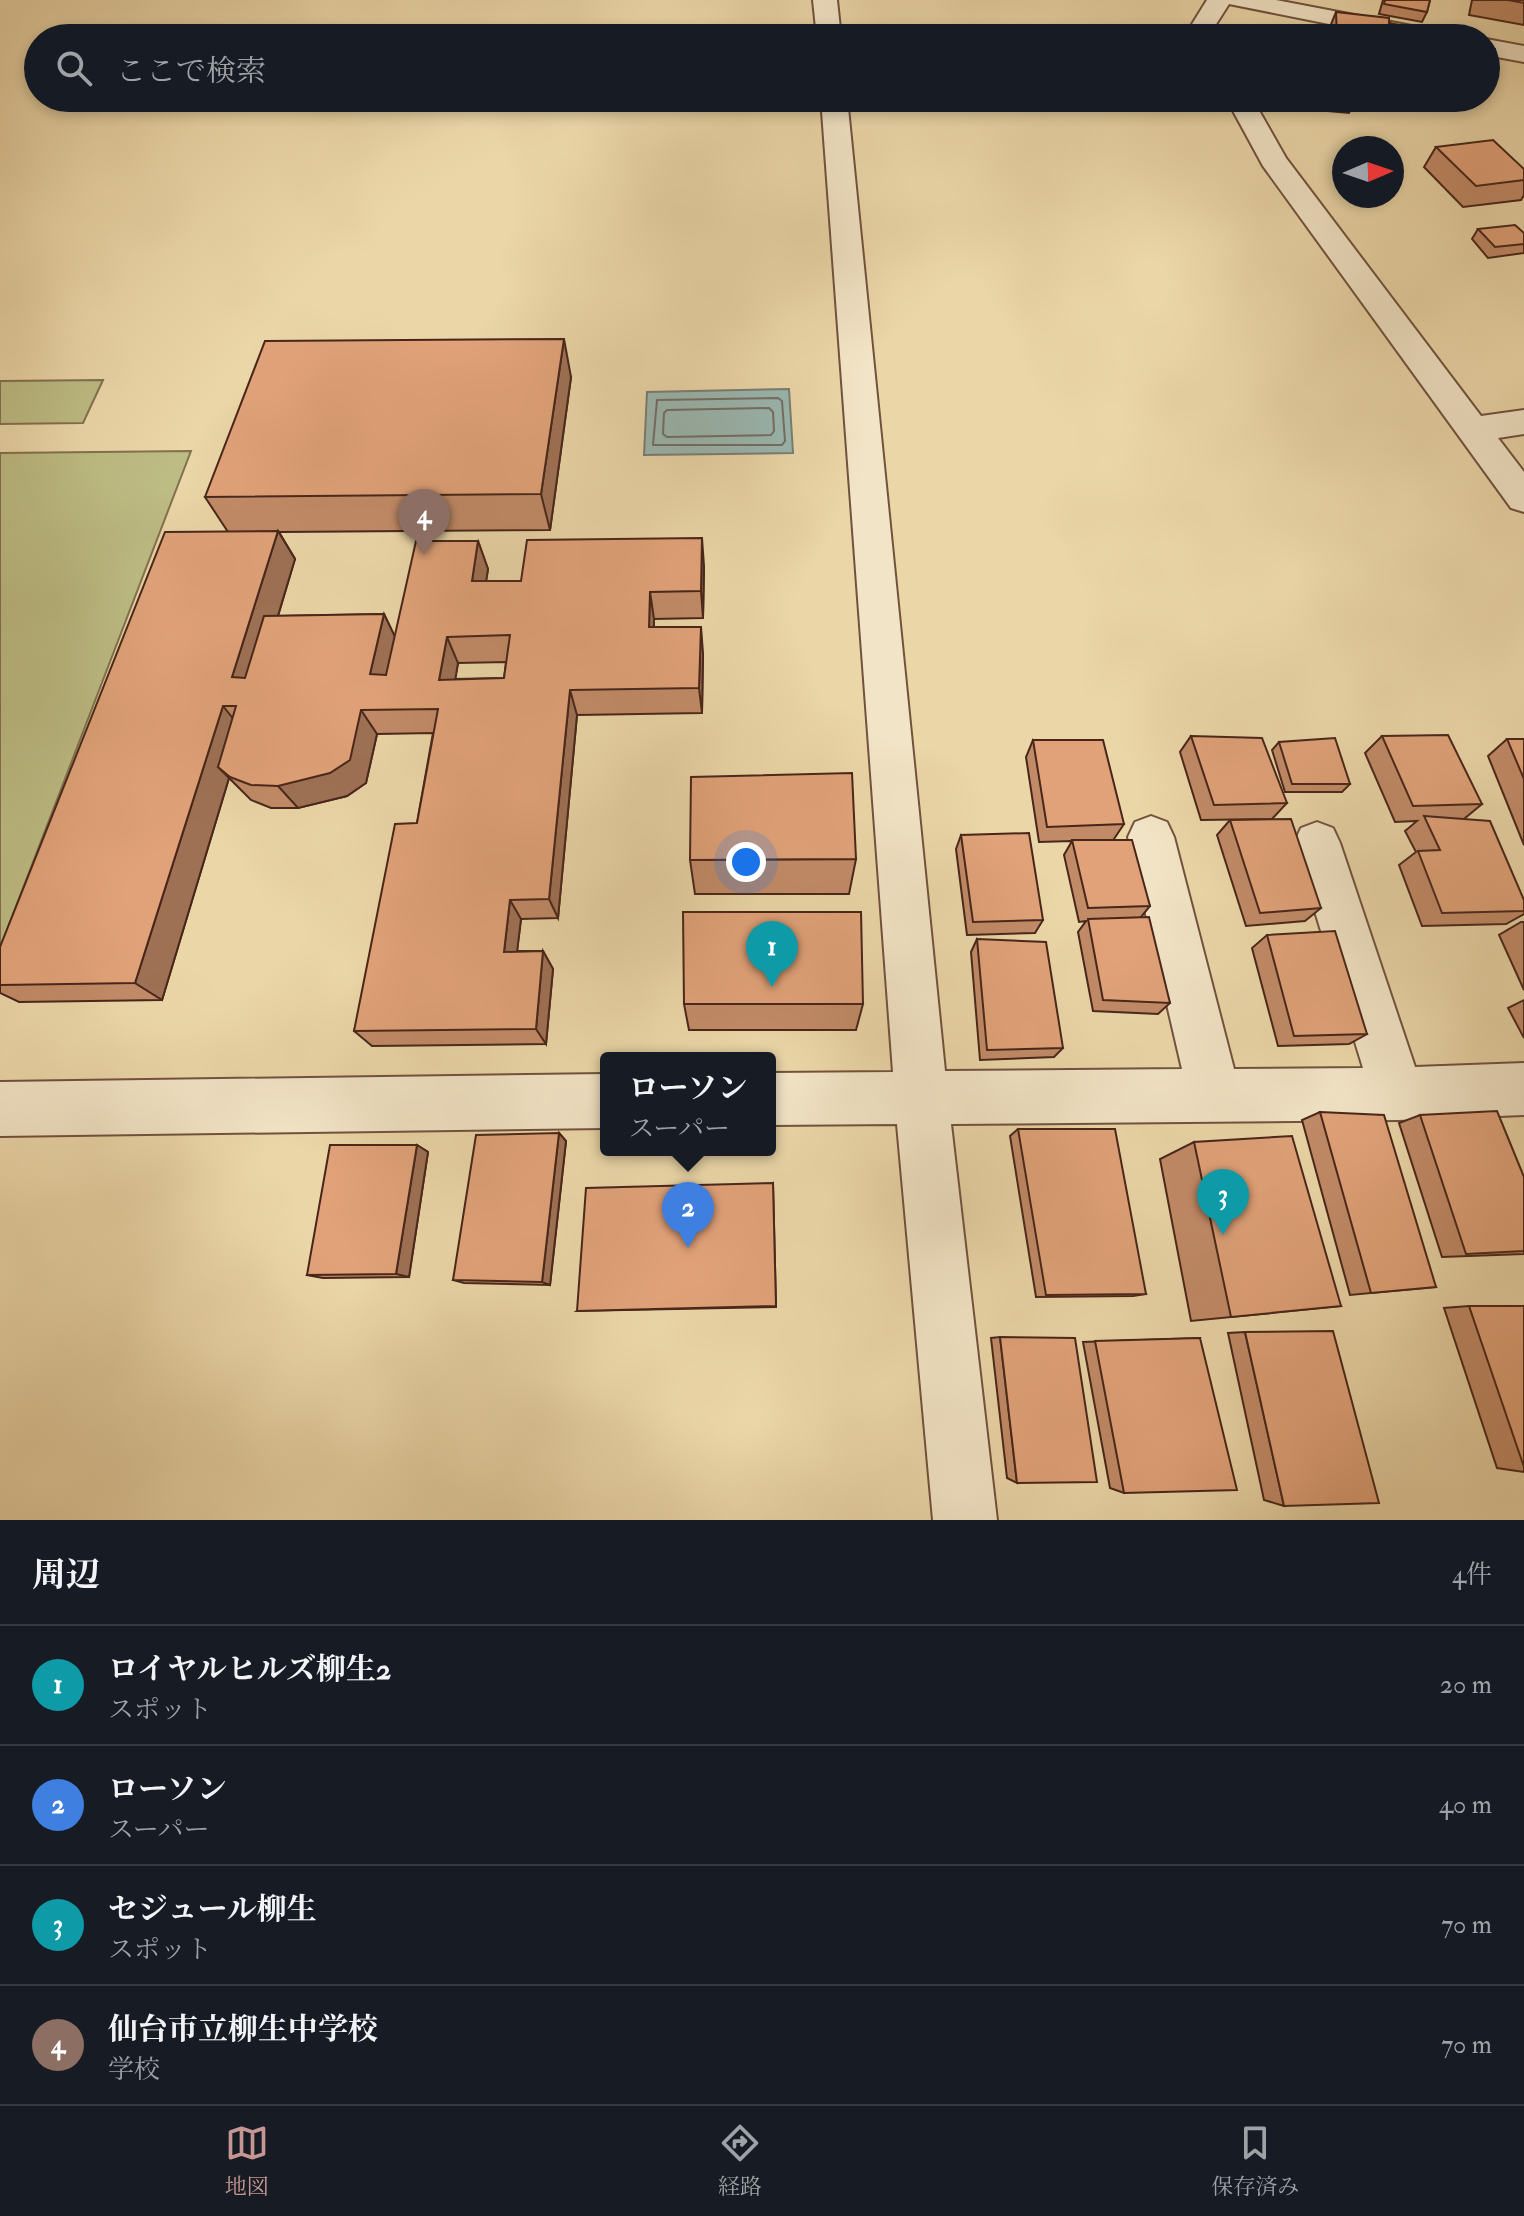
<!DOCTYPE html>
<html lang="ja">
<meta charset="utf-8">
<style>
body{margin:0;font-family:"IM FELL Double Pica","Noto Serif JP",serif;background:#242831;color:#f1f3f6}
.compass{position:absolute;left:1332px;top:136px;width:72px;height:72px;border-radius:50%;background:#171b24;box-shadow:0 4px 12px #0003;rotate:88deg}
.you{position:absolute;left:746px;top:862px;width:28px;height:28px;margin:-20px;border:6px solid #fff;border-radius:50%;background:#1a73e8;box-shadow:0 0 0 12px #1a73e833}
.badge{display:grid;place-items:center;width:52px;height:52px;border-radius:50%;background:#c59692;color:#fff;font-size:26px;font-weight:700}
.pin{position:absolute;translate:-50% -66px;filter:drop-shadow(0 2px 4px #0008)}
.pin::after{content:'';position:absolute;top:42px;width:28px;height:24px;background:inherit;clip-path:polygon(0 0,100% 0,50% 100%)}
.popup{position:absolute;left:600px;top:1052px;width:176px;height:104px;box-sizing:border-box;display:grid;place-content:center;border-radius:8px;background:#171b24;filter:drop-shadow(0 2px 6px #0005);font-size:26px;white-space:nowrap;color:#9ea1a6}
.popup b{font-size:30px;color:#f1f3f6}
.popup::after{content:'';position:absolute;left:50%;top:100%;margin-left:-16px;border:16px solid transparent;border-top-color:#171b24}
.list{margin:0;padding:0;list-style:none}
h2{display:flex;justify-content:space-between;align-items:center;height:104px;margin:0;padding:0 32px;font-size:34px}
h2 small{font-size:26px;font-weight:400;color:#9ea1a6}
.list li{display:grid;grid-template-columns:52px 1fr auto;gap:24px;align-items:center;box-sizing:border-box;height:120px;padding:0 32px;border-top:2px solid #363941}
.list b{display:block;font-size:30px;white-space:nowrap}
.list p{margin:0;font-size:26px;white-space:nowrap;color:#9ea1a6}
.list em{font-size:26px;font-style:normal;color:#9ea1a6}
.icon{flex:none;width:44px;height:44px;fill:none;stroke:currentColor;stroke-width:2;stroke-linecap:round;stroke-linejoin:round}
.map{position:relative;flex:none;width:1524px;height:1520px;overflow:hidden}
.search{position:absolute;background:#171b24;box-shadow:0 4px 12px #0003;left:24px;right:24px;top:24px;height:88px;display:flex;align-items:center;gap:20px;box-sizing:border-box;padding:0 28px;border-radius:44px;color:#9ea1a6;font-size:30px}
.sheet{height:584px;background:#171b24}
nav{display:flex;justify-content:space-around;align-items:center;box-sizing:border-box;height:112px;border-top:2px solid #363941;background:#171b24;font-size:22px;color:#9ea1a6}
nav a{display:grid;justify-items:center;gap:4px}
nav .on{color:#c59692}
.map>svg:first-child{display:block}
</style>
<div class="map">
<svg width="1524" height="1520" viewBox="0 0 1524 1520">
<rect width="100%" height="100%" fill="#ebd6a8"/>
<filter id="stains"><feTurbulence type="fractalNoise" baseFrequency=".0025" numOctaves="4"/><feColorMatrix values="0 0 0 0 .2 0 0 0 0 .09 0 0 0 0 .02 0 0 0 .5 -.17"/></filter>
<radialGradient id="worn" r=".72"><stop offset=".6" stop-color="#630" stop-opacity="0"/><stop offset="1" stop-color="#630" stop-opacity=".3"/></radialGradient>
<g fill="#bdbc84" stroke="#82714f" stroke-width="2">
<polygon points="103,380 83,423 0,424 0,381"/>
<polygon points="191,451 0,948 0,453"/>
</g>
<polygon fill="#9ab7b0" stroke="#797d74" stroke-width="2" points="789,389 793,453 644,455 647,392"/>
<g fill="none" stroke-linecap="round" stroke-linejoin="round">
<g stroke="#716e65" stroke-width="2">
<polygon points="778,398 782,401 785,441 782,445 653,445 657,400"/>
<polygon points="769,408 773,412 774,431 771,435 667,437 663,434 664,413 667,410"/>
</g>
<defs>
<g id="minor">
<polygon points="813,0 837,0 841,38 817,38"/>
<polygon points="1207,0 1276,0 1438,31 1447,33 1450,38 1399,38 1229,4 1213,29 1218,38 1194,38 1189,29"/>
<polygon points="1486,39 1524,46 1524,62 1486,55"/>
<polygon points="821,98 847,98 945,1071 1182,1069 1128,837 1135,822 1151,816 1167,822 1174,837 1234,1069 1363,1068 1294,843 1301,828 1317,822 1333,828 1340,843 1415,1067 1524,1063 1524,1115 1398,1120 951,1124 997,1520 933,1520 897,1124 770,1125 770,1073 893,1072"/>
<polygon points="1226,98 1252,98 1286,158 1481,416 1524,410 1524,434 1498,438 1524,472 1524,512 1511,508 1263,166"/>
<polygon points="606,1074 606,1128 0,1136 0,1082"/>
</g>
</defs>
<use href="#minor" stroke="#71523e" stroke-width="4"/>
<use href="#minor" fill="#f2e4c6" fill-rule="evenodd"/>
</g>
<g fill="#c28b68" stroke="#48261a" stroke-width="2" fill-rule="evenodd">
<polygon points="1383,0 1430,0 1427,12 1422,22 1379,14"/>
<polygon points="1472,0 1524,0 1524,25 1469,15"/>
<polygon points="1336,12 1389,23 1438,38 1328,38 1328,32"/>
<polygon points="1486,48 1497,68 1491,79 1486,78"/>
<polygon points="1294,98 1353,98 1354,103 1349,113 1295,108"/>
<polygon points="1357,98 1420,98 1417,105 1395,103 1392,108 1358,104"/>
<polygon points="1436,147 1524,169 1524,195 1521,200 1463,207 1424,167"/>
<polygon points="1478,229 1524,233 1524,253 1488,258 1472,239"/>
<path d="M571,377l-21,153 -271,2 16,27 -17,57 106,-2 11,23 83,-96 10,28 -2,12h35l183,-15 -1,52 -49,1v8l49,26 -1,60 -125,2 -19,203 -37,1 -4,32h26l10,18 -7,75 -174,2 -18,-15 63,-208 16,-90 -56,1 -11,49 -19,13 -49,12h-27l-20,-8 -22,-22 -67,222 -143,2 -19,-9v-46l228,-415 -23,-35zM506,662l-2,16 -49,1 3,-16z"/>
<polygon points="1191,736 1287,803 1272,819 1201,820 1180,752"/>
<polygon points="1382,736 1482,804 1464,819 1524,900 1524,914 1506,924 1422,926 1399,865 1416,852 1405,831 1417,821 1395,822 1365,753"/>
<polygon points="1507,739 1524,739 1524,845 1488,756"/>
<polygon points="1033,740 1124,824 1114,839 1150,906 1141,917 1170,1003 1158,1014 1093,1011 1078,932 1086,921 1079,922 1064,855 1072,841 1039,842 1026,757"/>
<polygon points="1279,742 1350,784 1342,792 1285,792 1272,750"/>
<polygon points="1230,820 1321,908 1305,921 1246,926 1217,835"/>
<polygon points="961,835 1043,920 1035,933 967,935 956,849"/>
<polygon points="856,859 849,894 695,894 690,860"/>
<polygon points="1521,922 1524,922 1524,990 1499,935"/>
<polygon points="1267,935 1367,1034 1349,1044 1278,1046 1252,948"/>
<polygon points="977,939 1063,1048 1054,1057 980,1060 971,952"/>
<polygon points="1524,1000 1524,1038 1508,1008"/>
<polygon points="684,1004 863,1004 856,1030 689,1030"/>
<polygon points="1320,1112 1436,1287 1350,1295 1302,1120"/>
<polygon points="1420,1115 1524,1177 1524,1254 1442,1257 1399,1123"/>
<polygon points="1018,1129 1146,1294 1133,1296 1036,1297 1010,1136"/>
<polygon points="559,1133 566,1141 550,1285 464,1283 453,1280"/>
<polygon points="1194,1142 1341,1306 1191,1321 1160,1159"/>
<polygon points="417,1145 428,1152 409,1277 323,1278 307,1275"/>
<polygon points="773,1183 776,1307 577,1311"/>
<polygon points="1469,1306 1524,1306 1524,1472 1497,1468 1444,1308"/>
<polygon points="1245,1332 1284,1506 1264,1500 1228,1333"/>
<polygon points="1000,1337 1017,1483 1007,1478 991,1338"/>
<polygon points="1200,1338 1124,1493 1110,1488 1083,1342"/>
</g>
<g fill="#9e7155" stroke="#48261a" stroke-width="2">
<polygon points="564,339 571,377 550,530 541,494"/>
<polygon points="278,531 295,559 252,702 232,677"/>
<polygon points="702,538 704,566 703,618 701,591"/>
<polygon points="478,541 488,569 482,608 472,581"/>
<polygon points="650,592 654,619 653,653 649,627"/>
<polygon points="384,614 397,641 384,700 370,674"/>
<polygon points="701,627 703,653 702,713 699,688"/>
<polygon points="447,637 458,663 451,705 439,680"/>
<polygon points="570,690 577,715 558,918 549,899"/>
<polygon points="223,706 243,731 218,767 229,778 162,1000 135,983"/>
<polygon points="361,710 377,734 366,783 347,796 298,808 278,786"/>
<polygon points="510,900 521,919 515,969 504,952"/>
<polygon points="543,951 553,969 546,1044 536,1029"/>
<polygon points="559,1133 566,1141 550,1285 542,1282"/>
<polygon points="417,1145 428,1152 409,1277 396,1274"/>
</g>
<g fill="#e1a279" stroke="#48261a" stroke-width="2" fill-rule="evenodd">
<polygon points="1385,0 1430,0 1427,12 1384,4"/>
<polygon points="1508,0 1524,0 1524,3"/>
<polygon points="1336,12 1389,18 1390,38 1337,38"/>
<polygon points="1389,23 1439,32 1438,38 1396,38 1397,29 1389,27"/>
<polygon points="1486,48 1495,49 1497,68 1486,67"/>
<polygon points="1308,98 1353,98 1354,103"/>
<polygon points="1493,140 1524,169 1524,180 1476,186 1436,147"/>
<polygon points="1515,225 1524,233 1524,244 1495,247 1478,229"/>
<polygon points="564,339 541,494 205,497 265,341"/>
<path d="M278,531l-46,146 13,1 19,-62 120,-2 -14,60 16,1 30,-134h62l-6,40h49l6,-41 175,-2 -1,53 -51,1 -1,35h52l-2,61 -129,2 -21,209 -39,1 -6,52 39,-1 -7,78 -182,2 41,-207 22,-1 21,-114 -77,1 -11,50 -20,13 -52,13 -27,-1 -21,-8 -12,-10 18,-61h-13l-88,277 -135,2v-38l165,-415zM510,635l-6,43 -65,2 8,-43z"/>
<polygon points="1448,735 1482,804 1413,806 1382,736"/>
<polygon points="1191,736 1262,738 1287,803 1214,805"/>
<polygon points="1335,738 1350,784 1292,784 1279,742"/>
<polygon points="1507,739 1524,739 1524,779"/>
<polygon points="1033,740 1103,740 1124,824 1047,827"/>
<polygon points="852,773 856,859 690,860 691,777"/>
<polygon points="1424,816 1490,821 1524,900 1524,911 1442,913 1418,851 1440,850"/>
<polygon points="1291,819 1321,908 1260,913 1230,820"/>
<polygon points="1029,833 1043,920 973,922 961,835"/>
<polygon points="1072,840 1132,840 1150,906 1088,908"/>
<polygon points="683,912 861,912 863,1004 684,1004"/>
<polygon points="1149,917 1170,1003 1103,1000 1088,919"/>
<polygon points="1335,931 1367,1034 1294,1036 1267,935"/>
<polygon points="977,939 1046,942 1063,1048 987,1050"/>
<polygon points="1497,1111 1524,1177 1524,1251 1466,1254 1420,1115"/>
<polygon points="1320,1112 1384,1115 1436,1287 1371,1293"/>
<polygon points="1018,1129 1115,1129 1146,1294 1046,1295"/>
<polygon points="559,1133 542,1282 453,1280 476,1135"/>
<polygon points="1292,1136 1341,1306 1231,1317 1194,1142"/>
<polygon points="330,1145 417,1145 396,1274 307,1275"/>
<polygon points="773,1183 776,1306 577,1311 586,1188"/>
<polygon points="1469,1306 1524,1306 1524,1467"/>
<polygon points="1333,1331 1379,1503 1284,1506 1245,1332"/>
<polygon points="1000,1337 1075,1338 1097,1482 1017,1483"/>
<polygon points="1200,1338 1237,1490 1124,1493 1095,1341"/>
</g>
<rect width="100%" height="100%" filter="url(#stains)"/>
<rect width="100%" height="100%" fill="url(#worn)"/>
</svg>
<svg class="compass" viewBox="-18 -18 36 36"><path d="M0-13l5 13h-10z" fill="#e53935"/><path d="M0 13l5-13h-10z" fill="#9ea1a6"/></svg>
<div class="you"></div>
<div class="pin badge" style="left:772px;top:987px;background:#0f9aa8">1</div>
<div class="pin badge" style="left:688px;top:1248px;background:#3f7fe0">2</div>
<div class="popup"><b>ローソン</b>スーパー</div>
<div class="pin badge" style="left:1223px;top:1235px;background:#0f9aa8">3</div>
<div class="pin badge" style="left:424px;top:555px;background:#8d6e63">4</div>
<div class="search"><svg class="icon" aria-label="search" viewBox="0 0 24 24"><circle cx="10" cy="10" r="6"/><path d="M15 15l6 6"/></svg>ここで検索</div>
</div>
<section class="sheet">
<h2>周辺<small>4件</small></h2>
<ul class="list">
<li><span class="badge" style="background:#0f9aa8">1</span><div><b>ロイヤルヒルズ柳生2</b><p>スポット</p></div><em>20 m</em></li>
<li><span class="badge" style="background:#3f7fe0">2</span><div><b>ローソン</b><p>スーパー</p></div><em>40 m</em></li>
<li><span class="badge" style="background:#0f9aa8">3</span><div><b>セジュール柳生</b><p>スポット</p></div><em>70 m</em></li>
<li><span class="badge" style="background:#8d6e63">4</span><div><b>仙台市立柳生中学校</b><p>学校</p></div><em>70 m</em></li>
</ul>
</section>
<nav>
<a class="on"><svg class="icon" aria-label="map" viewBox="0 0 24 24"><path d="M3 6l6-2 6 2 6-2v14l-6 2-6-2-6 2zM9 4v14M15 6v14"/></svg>地図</a>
<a><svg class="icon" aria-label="directions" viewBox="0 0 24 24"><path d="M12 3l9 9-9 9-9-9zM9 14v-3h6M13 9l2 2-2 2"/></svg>経路</a>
<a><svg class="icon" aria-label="saved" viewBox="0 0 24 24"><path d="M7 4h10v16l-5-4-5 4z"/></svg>保存済み</a>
</nav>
